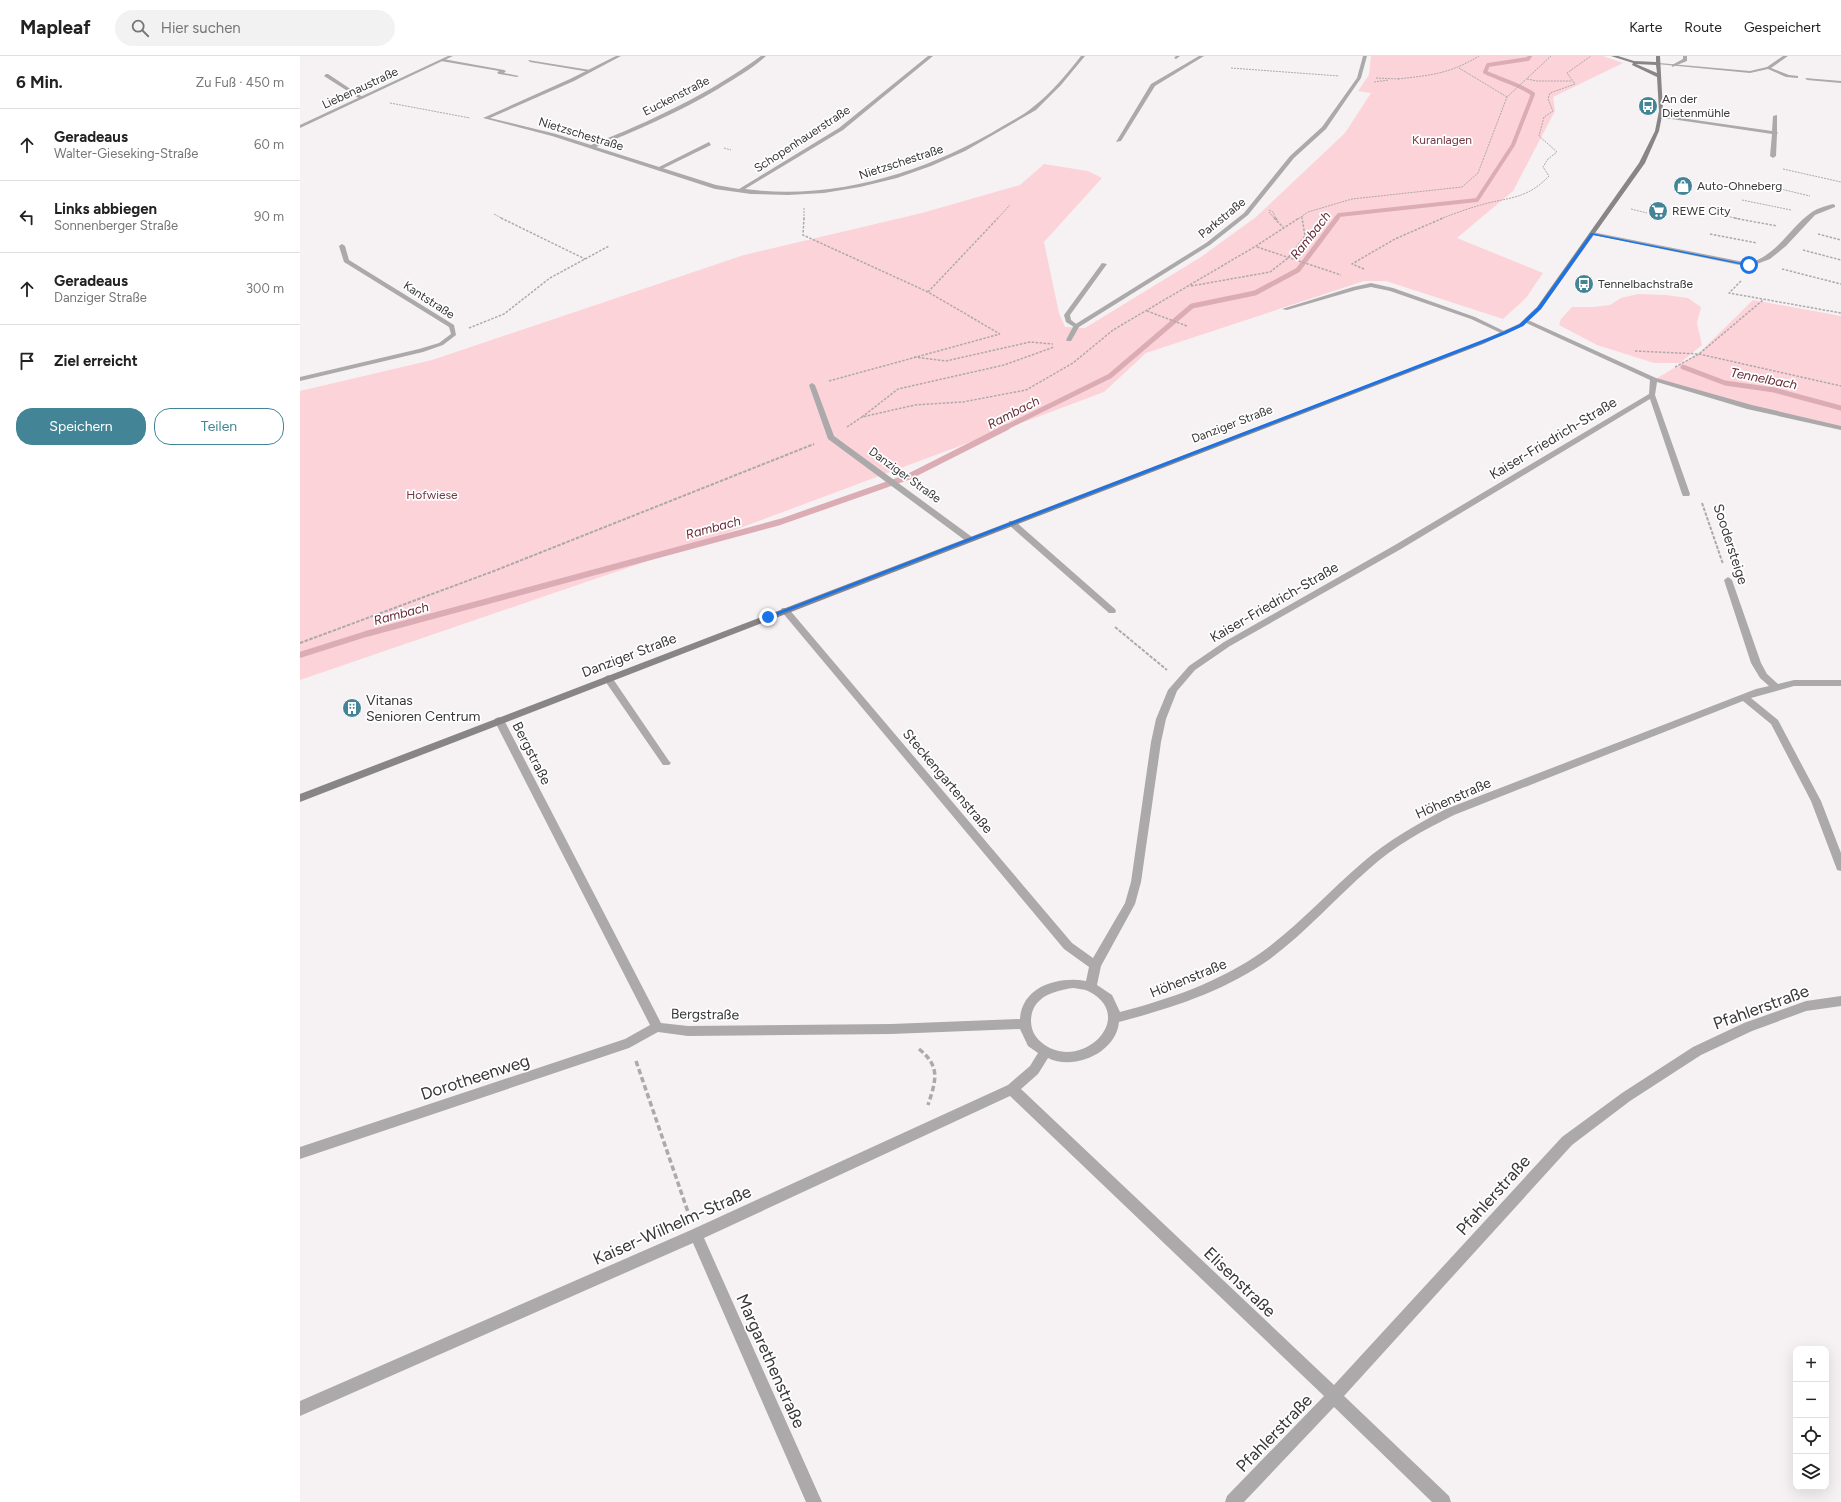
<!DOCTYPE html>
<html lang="de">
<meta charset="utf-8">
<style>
body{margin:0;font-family:Figtree,sans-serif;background:#f2f2f2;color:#222}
.controls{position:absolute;right:12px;bottom:12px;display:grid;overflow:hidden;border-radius:8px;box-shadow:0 4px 16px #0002}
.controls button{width:36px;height:36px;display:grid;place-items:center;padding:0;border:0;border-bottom:1px solid #e0e0e0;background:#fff;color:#222;font:20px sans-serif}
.stop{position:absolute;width:12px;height:12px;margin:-9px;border:3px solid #1a73e8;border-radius:50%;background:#fff}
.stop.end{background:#1a73e8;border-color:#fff;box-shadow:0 1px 4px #0008}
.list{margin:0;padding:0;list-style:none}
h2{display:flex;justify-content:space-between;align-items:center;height:52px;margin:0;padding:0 16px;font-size:17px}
h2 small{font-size:13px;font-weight:400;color:#767676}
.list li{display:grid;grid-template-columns:26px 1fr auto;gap:12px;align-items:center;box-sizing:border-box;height:72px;padding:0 16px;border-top:1px solid #e0e0e0}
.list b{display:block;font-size:15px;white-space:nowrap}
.list p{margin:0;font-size:13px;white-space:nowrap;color:#767676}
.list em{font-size:13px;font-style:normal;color:#767676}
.actions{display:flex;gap:8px;padding:12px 16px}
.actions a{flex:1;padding:9px 0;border:1px solid #438596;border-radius:16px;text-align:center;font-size:14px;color:#438596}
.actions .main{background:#438596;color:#fff}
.icon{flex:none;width:22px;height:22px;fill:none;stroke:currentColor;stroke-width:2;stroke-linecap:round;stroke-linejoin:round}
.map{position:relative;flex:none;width:1541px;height:1446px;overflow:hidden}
header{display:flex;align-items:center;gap:24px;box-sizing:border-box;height:56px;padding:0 20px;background:#fff;border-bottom:1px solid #e0e0e0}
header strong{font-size:19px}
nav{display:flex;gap:22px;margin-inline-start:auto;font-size:14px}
.search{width:280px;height:36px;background:#f2f2f2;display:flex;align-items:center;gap:10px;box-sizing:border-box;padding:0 14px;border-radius:22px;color:#767676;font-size:15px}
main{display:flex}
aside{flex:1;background:#fff}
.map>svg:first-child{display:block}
</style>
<header>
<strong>Mapleaf</strong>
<div class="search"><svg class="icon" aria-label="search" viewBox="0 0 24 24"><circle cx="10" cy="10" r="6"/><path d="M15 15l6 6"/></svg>Hier suchen</div>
<nav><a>Karte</a><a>Route</a><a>Gespeichert</a></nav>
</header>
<main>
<aside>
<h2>6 Min.<small>Zu Fuß · 450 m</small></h2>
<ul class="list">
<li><svg class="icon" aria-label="ahead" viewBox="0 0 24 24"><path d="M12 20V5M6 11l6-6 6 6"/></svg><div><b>Geradeaus</b><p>Walter-Gieseking-Straße</p></div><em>60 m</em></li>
<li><svg class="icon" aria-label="left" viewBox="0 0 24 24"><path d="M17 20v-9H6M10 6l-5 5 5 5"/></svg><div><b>Links abbiegen</b><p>Sonnenberger Straße</p></div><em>90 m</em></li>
<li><svg class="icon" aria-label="ahead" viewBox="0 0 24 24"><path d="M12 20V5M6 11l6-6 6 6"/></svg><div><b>Geradeaus</b><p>Danziger Straße</p></div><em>300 m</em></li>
<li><svg class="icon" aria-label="arrive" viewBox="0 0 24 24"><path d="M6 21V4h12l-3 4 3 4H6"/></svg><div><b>Ziel erreicht</b></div></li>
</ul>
<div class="actions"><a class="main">Speichern</a><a>Teilen</a></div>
</aside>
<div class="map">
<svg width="1541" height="1446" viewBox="0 0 1541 1446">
<rect width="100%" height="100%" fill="#f6f2f3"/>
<g fill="#fcd3d9">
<polygon points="1071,0 1303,0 1323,7 1253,41 1255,55 1213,135 1157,182 1243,217 1226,242 1203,263 1086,225 1064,225 846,297 804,336 400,487 0,624 0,335 132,304 444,199 622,157 720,129 744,108 788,115 802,122 744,186 759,257 765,271 785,272 901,201 956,161 1045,77 1071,37 1058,35 1069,19"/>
<polygon points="1338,238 1366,239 1388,242 1401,251 1397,267 1402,289 1380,307 1354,307 1297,289 1259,269 1261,263 1272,251 1294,251 1310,249 1321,242"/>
<polygon points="1453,244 1541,260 1541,372 1354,324 1399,297"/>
</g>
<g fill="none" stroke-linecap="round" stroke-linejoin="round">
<path stroke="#dcacb4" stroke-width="4" d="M1036,163l3,-4 138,-15 36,-55 20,-51c-14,-10 -32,-14 -48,-22l3,-7 40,-6 2,-3"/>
<g stroke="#dcacb4" stroke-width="5">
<polyline points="1383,311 1425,327 1474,334 1541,352"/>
<polyline points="705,372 810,320 892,250 955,237 998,214 1037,162"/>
</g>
<polyline stroke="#dcacb4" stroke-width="6" points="0,599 66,578 480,466 608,421 707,371"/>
<g stroke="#aca9aa" stroke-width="1" stroke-dasharray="2 1" stroke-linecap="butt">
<polyline points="931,12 1039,20"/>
<polyline points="1159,12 1207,41"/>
<polyline points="1076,22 1100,23"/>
<path d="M1098,23c34,-4 51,-5 81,-23"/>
<polyline points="1227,23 1237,25 1272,25"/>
<polyline points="1074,26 1089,24"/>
<polyline points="90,47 170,62"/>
<polyline points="424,92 431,94"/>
<polyline points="1483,113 1541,126"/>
<polyline points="1468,130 1510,140"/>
<polyline points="1442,144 1491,154"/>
<polyline points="1331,153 1347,157"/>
<polyline points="969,154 973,156 976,163"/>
<polyline points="969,156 975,163"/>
<polyline points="194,158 203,163"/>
<polyline points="1421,159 1440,163"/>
<polyline points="1002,160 1002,163"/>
<polyline points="504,163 504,152"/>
<polyline points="697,163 710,149"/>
<polyline points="998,163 1008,156 1052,143 1162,131 1178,117 1207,41 1251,0"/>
<path d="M1140,163c16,-6 32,-12 48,-16 26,-6 41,-6 61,-27l-6,-9 5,-8 9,-7 -18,-16 5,-19 9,-6 -5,-12 2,-6 25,-9 -8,-11 24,-17"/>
</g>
<g stroke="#aca9aa" stroke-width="1.5" stroke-dasharray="2.5 1.5" stroke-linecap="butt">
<polyline points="201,162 285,203"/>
<polyline points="504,162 503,179 628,236 700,278"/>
<polyline points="974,162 983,171"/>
<polyline points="976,162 977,164"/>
<polyline points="1434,162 1477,170"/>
<polyline points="1410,178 1457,187"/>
<polyline points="1518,178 1541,184"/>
<polyline points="957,191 1041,219"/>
<polyline points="1503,194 1541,204"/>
<polyline points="1064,213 1052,208 1095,183 1143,162"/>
<polyline points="1482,213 1541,228"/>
<polyline points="1441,225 1429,237 1541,257"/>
<polyline points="891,230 970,216 988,202 1005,180 1002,162"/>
<polyline points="628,236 698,162"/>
<polyline points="847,255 887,270"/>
<polyline points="169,272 204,258 250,222 309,190"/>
<polyline points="1335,295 1399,298 1541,330"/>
<polyline points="614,301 646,305 730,286 753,288"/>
<polyline points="1375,311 1399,298 1463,244"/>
<polyline points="529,325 700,278"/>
<polyline points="562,361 598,333 704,309 754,291"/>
<polyline points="547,371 562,361 615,349 663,346 726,334 773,307 813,274 956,190 999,162"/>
</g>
<g stroke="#aca9aa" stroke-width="2" stroke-dasharray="3.5 1.5" stroke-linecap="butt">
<polyline points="1402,447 1423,508"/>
<polyline points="815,571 867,614"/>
<polyline points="0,587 194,515 514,388"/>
</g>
<g stroke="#aca9aa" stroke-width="3.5" stroke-dasharray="5.5 3" stroke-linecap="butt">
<path d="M619,993c22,18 17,31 9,56"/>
<polyline points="336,1005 389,1159"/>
</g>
<g fill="#aba9a9" fill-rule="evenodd">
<polygon points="1383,0 1387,0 1387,5 1372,11 1372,9 1383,3"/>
<polygon points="143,3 204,14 206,15 204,17 219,20 217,21 199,18 197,17 199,15 141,5"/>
<polygon points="228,4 290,14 292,15 290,16 230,6"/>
<polygon points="26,18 28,18 64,42 60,43 24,20"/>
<polygon points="409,86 411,89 360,114 355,113"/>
<polygon points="802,207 807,208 770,259 771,264 779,270 774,271 766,266 764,259"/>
<polygon points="709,465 715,465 815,553 816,555 815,557 809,557 709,469"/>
<polygon points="308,619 311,620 369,705 371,707 369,709 363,709 303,622"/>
</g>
<g fill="#aba9a9" fill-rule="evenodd">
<polygon points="148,0 153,0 0,72 0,69"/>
<path d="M316,0h5l-47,25 -84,37 66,16 35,11c60,-24 118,-51 170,-89h5c-14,13 -32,23 -48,33 -39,23 -80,41 -122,58l120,38 23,4 100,-61 89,-72h5l-90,74 -98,59c90,12 182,-17 258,-63 10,-6 21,-11 30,-19 18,-14 34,-33 48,-51h4l-24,29 -25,25 -71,41 -34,15 -34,12 -37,9 -36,6 -36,2 -37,-1 -36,-5 -163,-53 -69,-18 87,-39z"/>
<polygon points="876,0 880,0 876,3 874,2"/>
<polygon points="899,0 904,0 855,30 821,85 816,86 851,28"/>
<polygon points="1063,0 1067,0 1061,22 1026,73 994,102 948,159 910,189 779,271 771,285 767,285 766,284 774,269 906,187 944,157 990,100 1022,71 1057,22"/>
<polygon points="1483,0 1488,0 1471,12 1489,19 1498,20 1498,22 1486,21 1468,13 1450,17 1357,8 1359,7 1450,15 1467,11"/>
<polygon points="1505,22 1541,25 1541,27 1507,24"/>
<polygon points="1360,59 1472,75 1473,60 1477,59 1477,76 1478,77 1477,78 1476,100 1473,102 1470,100 1472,78 1358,61"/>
<path d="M1533,148l2,1v2l-20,8 -29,31 -16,13 -21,8 -160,-33 3,-2 157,31c29,-8 40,-35 63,-51 6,-4 14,-6 21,-8z"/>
<polygon points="42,188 45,190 49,204 154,269 156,279 143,289 123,296 0,325 0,321 119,293 139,287 151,278 149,271 44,206 39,190"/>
<polygon points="1071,227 1093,232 1175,261 1208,277 1203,278 1171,263 1090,235 1071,231 1056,234 987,254 982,253 1053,231"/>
<path d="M1224,264h4l128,58 96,27 89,21v4l-94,-21 -90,-27 -2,13 35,99 -1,2h-6l-1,-2 -32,-95 -249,150 -171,97 -35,24 -18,21 -11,28 -5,23 -20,140 -6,22 -34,62 -4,19 15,10 8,17c50,-13 99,-30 142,-60 36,-26 66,-60 100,-89 25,-22 55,-39 84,-54l310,-120 13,-3 -9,-8 -9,-15 -27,-83 4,-3 4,3 29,83 6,11 11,10 16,-4h47v6h-47l-43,12 27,22 43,81 20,52v18l-4,-1 -1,-3 -25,-66 -40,-77 -28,-23 -289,114c-30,15 -60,31 -85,54 -33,29 -63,63 -99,90 -45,32 -98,49 -151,63 -3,31 -45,49 -71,36l-10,16 -17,15 313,296 228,-248 60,-44 71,-46 51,-24 62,-22 35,-5v10l-35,5 -54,20 -51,24 -71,46 -58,44 -228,251 105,100 2,6h-19l-98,-95 -90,95h-19l2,-6 97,-100 -314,-300 -306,142 118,264h-16l-113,-259 -393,173v-15l391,-171 317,-145 22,-19 8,-13 -10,-7 -8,-17 -129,5 -203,2 -30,-4 -29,16 -329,111v-12l325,-108 25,-14 -156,-305 2,-2 3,-1 5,3 157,303 27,3 203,-2 129,-5c2,-33 39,-43 66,-38l3,-14 -25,-18 -282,-337 -1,-2 1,-2h6l284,335 21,15 32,-55 6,-21 20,-140 5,-23 12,-29 21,-24 35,-24 171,-97 254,-151 1,-14 -126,-58zM773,932c5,1 11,1 15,3 52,26 -9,84 -47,51 -7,-6 -10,-13 -10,-22 1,-23 22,-29 42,-32z"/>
<polygon points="512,327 515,329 534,380 672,481 672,485 666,485 528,383 509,329"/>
</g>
<path fill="#878585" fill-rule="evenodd" d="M1311,0h7l16,5 22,1v-6h4l3,55 -4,20 -14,32 -104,146 -18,17 -40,18 -1183,458v-8l1179,-452 40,-18 18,-17 102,-144 16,-32 4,-20 -2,-34 -25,-12 1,-2zM1336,8l20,1 1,8z"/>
</g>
<polygon fill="#1a73e8" points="1291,177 1451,209 1449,210 1293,179 1241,253 1223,270 1206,278 470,562 465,561 1203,276 1220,268 1238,251"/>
<defs>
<symbol id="bus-disc" viewBox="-11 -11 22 22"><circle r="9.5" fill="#438596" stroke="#fff"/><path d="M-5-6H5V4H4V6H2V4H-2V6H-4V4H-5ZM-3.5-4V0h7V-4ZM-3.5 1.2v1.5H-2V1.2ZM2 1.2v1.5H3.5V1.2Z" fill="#fff"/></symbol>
<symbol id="shop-disc" viewBox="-11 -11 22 22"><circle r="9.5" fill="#438596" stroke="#fff"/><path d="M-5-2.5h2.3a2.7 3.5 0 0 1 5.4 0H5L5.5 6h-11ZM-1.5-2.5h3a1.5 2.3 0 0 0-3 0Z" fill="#fff"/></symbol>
<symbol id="supermarket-disc" viewBox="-11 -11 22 22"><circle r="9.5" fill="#438596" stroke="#fff"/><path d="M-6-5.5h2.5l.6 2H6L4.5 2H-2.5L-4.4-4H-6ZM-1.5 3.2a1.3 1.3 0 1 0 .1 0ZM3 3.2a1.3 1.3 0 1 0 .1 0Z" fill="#fff"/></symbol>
<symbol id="building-disc" viewBox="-11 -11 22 22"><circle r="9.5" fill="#438596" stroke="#fff"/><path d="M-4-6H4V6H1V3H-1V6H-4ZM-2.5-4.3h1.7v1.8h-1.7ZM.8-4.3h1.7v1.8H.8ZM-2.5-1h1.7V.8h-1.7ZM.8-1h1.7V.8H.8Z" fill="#fff"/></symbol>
</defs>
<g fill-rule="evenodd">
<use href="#bus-disc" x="1337" y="39" width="22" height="22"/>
<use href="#shop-disc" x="1372" y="119" width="22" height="22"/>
<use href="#supermarket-disc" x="1347" y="144" width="22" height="22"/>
<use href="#bus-disc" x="1273" y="217" width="22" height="22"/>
<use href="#building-disc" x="41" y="641" width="22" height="22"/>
</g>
<g text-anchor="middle" stroke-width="3.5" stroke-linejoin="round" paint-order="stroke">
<g font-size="12" fill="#383737" stroke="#fff">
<text transform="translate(60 32) rotate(-25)" y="4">Liebenaustraße</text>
<text transform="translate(376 40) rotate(-27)" y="4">Euckenstraße</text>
<text transform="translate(281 78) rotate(17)" y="4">Nietzschestraße</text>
<text transform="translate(502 83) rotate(-33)" y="4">Schopenhauerstraße</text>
<text transform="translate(601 106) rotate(-18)" y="4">Nietzschestraße</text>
<text transform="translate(922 162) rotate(-39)" y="4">Parkstraße</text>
<text transform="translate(129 244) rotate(33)" y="4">Kantstraße</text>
<text transform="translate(932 368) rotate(-21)" y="4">Danziger Straße</text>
<text transform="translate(605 419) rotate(36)" y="4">Danziger Straße</text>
</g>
<g font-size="12" fill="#383737" stroke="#fff" text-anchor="start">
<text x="1362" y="47">An der<tspan x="1362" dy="14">Dietenmühle</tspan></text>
<text x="1397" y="134">Auto-Ohneberg</text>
<text x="1372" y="159">REWE City</text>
<text x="1298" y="232">Tennelbachstraße</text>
</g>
<g font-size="12" fill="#723543" stroke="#fff">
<text x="1142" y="88">Kuranlagen</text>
<text x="132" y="443">Hofwiese</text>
</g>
<g font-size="13" font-style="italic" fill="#662a38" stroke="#fff">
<text transform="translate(1010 179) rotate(-52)" y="5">Rambach</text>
<text transform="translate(1464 322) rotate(11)" y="5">Tennelbach</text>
<text transform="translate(713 356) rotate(-27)" y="5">Rambach</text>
<text transform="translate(413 471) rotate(-15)" y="5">Rambach</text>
<text transform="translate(101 557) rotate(-15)" y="5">Rambach</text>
</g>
<g font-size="14" fill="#383737" stroke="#fff">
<text transform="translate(1253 382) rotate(-31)" y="5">Kaiser-Friedrich-Straße</text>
<text transform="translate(1431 488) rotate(72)" y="5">Soodersteige</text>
<text transform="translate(974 546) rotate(-30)" y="5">Kaiser-Friedrich-Straße</text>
<text transform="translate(329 599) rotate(-21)" y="5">Danziger Straße</text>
<text transform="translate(232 697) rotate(63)" y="5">Bergstraße</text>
<text transform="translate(648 725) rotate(50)" y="5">Steckengartenstraße</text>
<text transform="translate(1153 742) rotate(-24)" y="5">Höhenstraße</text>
<text transform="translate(888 922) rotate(-22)" y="5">Höhenstraße</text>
<text transform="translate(405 958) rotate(1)" y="5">Bergstraße</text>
</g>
<g font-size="14" fill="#383737" stroke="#fff" text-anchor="start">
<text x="66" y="649">Vitanas<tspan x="66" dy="16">Senioren Centrum</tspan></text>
</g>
<g font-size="17" fill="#383737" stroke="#fff">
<text transform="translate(1461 951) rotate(-20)" y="6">Pfahlerstraße</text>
<text transform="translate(175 1021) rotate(-18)" y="6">Dorotheenweg</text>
<text transform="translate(1193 1139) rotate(-48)" y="6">Pfahlerstraße</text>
<text transform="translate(372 1169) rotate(-24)" y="6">Kaiser-Wilhelm-Straße</text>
<text transform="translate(940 1226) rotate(44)" y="6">Elisenstraße</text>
<text transform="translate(471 1305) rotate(66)" y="6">Margarethenstraße</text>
<text transform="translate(974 1377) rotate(-46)" y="6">Pfahlerstraße</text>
</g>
</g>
</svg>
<div class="controls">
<button>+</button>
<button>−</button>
<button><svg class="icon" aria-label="locate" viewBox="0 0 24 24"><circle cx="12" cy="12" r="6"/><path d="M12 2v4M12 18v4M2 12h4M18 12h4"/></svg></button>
<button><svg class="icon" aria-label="layers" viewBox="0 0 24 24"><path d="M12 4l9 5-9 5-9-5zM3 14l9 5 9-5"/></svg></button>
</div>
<div class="stop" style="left:1449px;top:209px"></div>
<div class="stop end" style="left:468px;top:561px"></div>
</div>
</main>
